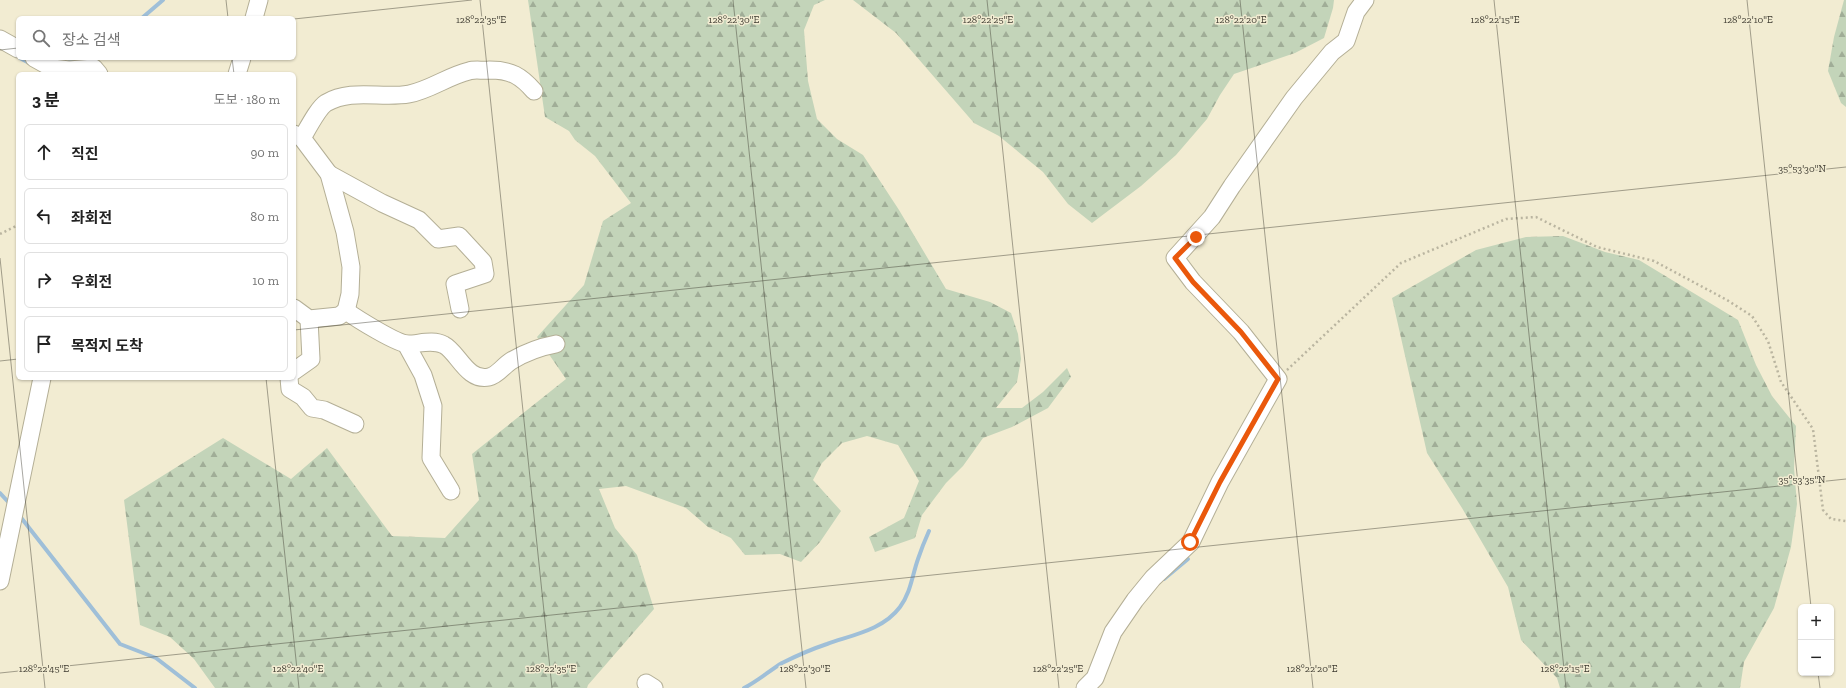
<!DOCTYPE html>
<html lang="ko">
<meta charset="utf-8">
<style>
body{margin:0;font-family:"Zilla Slab","Noto Sans KR",serif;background:#f6f6f6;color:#222}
.controls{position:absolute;right:12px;bottom:12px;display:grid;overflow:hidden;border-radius:6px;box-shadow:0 1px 3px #0004}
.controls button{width:36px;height:36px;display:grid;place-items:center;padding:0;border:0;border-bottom:1px solid #e0e0e0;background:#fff;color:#222;font:20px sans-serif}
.stop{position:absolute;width:12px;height:12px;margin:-9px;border:3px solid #ea580c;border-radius:50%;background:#fff}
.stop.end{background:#ea580c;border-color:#fff;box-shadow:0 1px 4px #0008}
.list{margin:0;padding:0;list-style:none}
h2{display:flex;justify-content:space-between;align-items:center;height:52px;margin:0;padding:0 16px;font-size:17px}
h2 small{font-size:13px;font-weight:400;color:#767676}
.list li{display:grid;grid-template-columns:26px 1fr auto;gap:12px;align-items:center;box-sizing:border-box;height:56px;margin:0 8px 8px;padding:0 8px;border:1px solid #e0e0e0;border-radius:6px}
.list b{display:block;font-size:15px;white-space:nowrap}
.list em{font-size:13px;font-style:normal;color:#767676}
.icon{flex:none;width:22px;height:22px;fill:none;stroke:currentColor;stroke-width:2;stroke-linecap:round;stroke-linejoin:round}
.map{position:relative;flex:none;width:1846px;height:688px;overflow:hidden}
.search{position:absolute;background:#fff;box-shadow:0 1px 3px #0004;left:16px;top:16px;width:280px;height:44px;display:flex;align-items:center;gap:10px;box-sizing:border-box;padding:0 14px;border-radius:6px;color:#767676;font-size:15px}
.panel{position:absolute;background:#fff;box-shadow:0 1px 3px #0004;left:16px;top:72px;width:280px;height:308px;border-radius:6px}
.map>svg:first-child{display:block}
</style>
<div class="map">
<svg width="1846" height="688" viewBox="0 0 1846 688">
<defs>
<pattern id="forest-firs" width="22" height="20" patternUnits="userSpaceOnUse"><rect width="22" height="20" fill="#c3d4b9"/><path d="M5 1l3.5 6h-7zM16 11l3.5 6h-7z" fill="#a0ad97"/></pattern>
</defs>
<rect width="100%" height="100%" fill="#f2ecd2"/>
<g fill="url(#forest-firs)">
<polygon points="528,0 825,0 814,5 804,30 808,81 817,119 837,139 863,155 899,210 946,289 990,302 1011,313 1018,334 1021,359 1017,382 996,408 1022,408 1043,392 1067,368 1071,377 1048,408 1012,427 983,438 963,466 946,483 922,515 915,538 875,552 869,537 904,518 919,481 898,445 867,436 842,443 822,463 813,480 841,511 820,542 801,562 780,554 745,555 731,538 708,527 686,508 626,486 599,489 615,528 637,555 654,609 588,685 587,688 215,688 194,659 170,637 140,625 124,500 223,438 291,479 327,448 392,536 445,538 479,500 472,454 566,379 537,337 584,285 603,221 631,203 595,156 575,140 569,131 545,117"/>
<polygon points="853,0 1334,0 1333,8 1324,38 1295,53 1234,74 1220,95 1207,119 1176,155 1141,186 1092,223 1068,204 1043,172 999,136 974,123 896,33"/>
<polygon points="1844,0 1846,0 1846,107 1841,103 1828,71 1834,37"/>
<polygon points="1563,236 1605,252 1639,260 1738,320 1756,365 1772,396 1796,426 1794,468 1797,504 1791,547 1774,608 1744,662 1740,688 1560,688 1557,678 1521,640 1508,587 1462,508 1427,453 1392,298 1476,250 1526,237"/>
</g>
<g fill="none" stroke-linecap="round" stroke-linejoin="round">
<g stroke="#9fbfd8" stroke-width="4">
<polyline points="142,18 163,0"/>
<polyline points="20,58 31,64"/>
<polyline points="69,62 84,58"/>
<polyline points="0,493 11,505"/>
<polyline points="19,515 120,644 156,658 195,688"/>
<polyline points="1164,579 1188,559"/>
<path d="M744,688c14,-7 25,-17 38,-25 14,-7 30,-14 45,-19 25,-9 56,-14 73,-37 11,-15 12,-31 18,-48 3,-9 7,-19 11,-28"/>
</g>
<defs>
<g id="minor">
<polyline points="254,18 259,0"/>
<polyline points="0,39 18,49"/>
<polyline points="34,58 52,68 69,70 94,68 99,74"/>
<polyline points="237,74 242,58"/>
<polyline points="294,134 302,138 329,174 345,232 351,267 350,294 346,311"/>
<path d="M302,138c5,-8 16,-30 24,-35 26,-15 55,-4 83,-9 21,-4 39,-18 60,-23 6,-2 14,0 21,-1 21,0 31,6 44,21"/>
<polyline points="329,174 382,203 419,220 438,239 459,236 483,262 485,274 455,284 460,309"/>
<path d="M294,308l15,11 30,-3 7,-5c10,7 51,33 62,33 11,0 25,-5 36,1 14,7 23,37 45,32 9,-2 14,-11 22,-16 15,-9 29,-14 45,-17"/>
<polyline points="406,344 423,375 433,406 431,458 451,491"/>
<polyline points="294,371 311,359 309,319"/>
<polyline points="289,378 290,389 303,397 312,408 324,410 355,424"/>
<polyline points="0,581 42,378"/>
<polyline points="646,683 654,688"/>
<polyline points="1085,688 1095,678 1113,632 1135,600 1153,578 1191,542 1220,482 1278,379 1241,332 1193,282 1175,258 1212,217 1232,186 1294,98 1332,52 1346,41 1356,12 1365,0"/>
</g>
</defs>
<use href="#minor" stroke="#b4af96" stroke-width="19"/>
<g stroke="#bab5a0" stroke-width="2.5" stroke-dasharray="2 3" stroke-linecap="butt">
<polyline points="0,234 18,225"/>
<polyline points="1287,370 1401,263 1506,219 1536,217 1597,247 1654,261 1727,300 1752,316 1768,341 1781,382 1813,429 1823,510 1831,519 1846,521"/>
</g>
<use href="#minor" stroke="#fff" stroke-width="17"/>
</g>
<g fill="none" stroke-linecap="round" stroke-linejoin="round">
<polyline stroke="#ea580c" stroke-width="5" points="1190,542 1220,482 1278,379 1241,332 1193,282 1175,258 1196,237"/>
</g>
<path fill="none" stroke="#3e3b31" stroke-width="1" stroke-opacity="0.45" d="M226,0l2,18M480,0l72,688M733,0l73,688M987,0l72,688M1240,0l73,688M1494,0l72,688M1747,0l64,607M294,19l178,-19M0,50l18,-2M232,58l2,16M0,258l45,430M294,330l1552,-163M0,361l18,-2M266,378l33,310M0,673l1846,-194M1818,673l2,15"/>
<g font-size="10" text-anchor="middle" fill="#3e3b31" stroke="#f2ecd2" stroke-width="3" stroke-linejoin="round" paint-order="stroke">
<text x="481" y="23">128°22'35"E</text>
<text x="734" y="23">128°22'30"E</text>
<text x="988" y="23">128°22'25"E</text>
<text x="1241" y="23">128°22'20"E</text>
<text x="1495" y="23">128°22'15"E</text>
<text x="1748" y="23">128°22'10"E</text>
<text x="1802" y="172">35°53'30"N</text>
<text x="1802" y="483">35°53'35"N</text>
<text x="44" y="672">128°22'45"E</text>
<text x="298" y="672">128°22'40"E</text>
<text x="551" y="672">128°22'35"E</text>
<text x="805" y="672">128°22'30"E</text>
<text x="1058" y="672">128°22'25"E</text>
<text x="1312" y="672">128°22'20"E</text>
<text x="1565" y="672">128°22'15"E</text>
</g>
</svg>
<div class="controls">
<button>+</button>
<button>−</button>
</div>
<div class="stop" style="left:1190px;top:542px"></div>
<div class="stop end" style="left:1196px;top:237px"></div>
<div class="search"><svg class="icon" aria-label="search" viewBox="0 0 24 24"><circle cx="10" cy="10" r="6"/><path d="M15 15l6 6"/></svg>장소 검색</div>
<section class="panel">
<h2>3 분<small>도보 · 180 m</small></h2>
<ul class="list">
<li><svg class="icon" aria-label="ahead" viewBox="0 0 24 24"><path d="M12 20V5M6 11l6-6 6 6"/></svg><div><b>직진</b></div><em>90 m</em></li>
<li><svg class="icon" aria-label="left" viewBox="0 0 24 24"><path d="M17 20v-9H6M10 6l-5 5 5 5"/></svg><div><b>좌회전</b></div><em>80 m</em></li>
<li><svg class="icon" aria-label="right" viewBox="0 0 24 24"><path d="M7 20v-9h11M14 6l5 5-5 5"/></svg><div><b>우회전</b></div><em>10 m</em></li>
<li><svg class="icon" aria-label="arrive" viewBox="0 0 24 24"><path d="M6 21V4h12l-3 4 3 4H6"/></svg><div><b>목적지 도착</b></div></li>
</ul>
</section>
</div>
